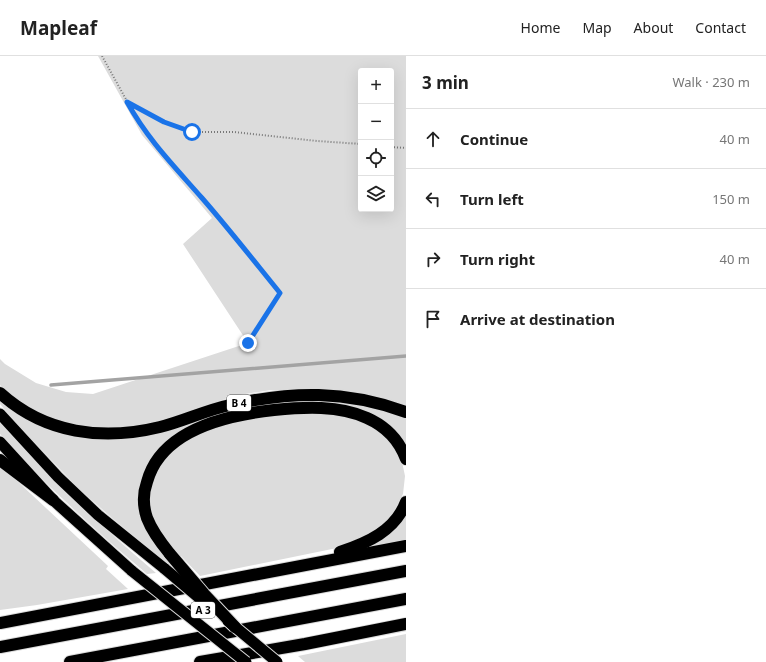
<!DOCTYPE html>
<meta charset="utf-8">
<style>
body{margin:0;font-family:"Noto Sans",sans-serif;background:#f6f6f6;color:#222}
.controls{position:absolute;right:12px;top:12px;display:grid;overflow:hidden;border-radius:4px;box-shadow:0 4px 16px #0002}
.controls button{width:36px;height:36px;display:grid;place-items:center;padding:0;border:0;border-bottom:1px solid #e0e0e0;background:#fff;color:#222;font:20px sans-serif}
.stop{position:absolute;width:12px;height:12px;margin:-9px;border:3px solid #1a73e8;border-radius:50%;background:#fff}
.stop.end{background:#1a73e8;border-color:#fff;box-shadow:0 1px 4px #0008}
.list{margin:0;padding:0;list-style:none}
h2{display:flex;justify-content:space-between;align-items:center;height:52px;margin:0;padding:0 16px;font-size:17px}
h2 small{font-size:13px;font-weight:400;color:#767676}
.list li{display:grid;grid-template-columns:26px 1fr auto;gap:12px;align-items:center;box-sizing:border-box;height:60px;padding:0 16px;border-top:1px solid #e0e0e0}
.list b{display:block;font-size:15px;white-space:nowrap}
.list em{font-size:13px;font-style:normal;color:#767676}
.icon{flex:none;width:22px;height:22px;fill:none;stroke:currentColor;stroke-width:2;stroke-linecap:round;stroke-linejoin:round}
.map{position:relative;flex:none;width:406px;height:606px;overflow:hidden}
header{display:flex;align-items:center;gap:24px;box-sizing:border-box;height:56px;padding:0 20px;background:#fff;border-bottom:1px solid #e0e0e0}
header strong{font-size:19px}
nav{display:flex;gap:22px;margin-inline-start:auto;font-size:14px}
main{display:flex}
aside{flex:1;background:#fff}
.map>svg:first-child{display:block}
</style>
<header>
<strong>Mapleaf</strong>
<nav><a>Home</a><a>Map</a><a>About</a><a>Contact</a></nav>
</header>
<main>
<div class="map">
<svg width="406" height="606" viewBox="0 0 406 606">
<rect width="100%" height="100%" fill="#fff"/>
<g fill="#dcdcdc" fill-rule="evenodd">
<path d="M98,0h308v351l-66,-15 -69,-2 -38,6 -57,21 -30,8 -24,4 -41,-1 -37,-12 -19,-11 -17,-12 -8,-8v-26l5,5 31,19 30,9 27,2 155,-51 -65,-99 29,-26 -70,-83zM361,15h30v138h-30z"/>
<polygon points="0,344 25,362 48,374 76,381 102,384 128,383 159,376 228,354 293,344 345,345 406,360 406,392 372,360 261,352 158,394 149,406 144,420 140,449 185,523 111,461 79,433 16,367 0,348"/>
<polygon points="302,357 333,358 355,362 382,375 401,401 405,420 403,438 392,459 374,477 337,492 200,520 181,500 177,503 153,466 149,446 150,426 167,397 195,378 227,368 262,361"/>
<path d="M0,367c48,54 101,103 156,150l-9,1c-52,-44 -102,-89 -147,-140z"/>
<polygon points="0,409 108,510 106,513 128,533 37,549 0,554"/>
<polygon points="406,456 406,487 345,499"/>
<polygon points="406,578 406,606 305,606 298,600"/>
</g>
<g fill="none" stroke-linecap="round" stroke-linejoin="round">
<polyline stroke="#a3a3a3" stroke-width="3.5" points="51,329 406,300"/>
<defs>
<g id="trunk">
<polyline points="0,358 58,421 98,459 165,513"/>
<polyline points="0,386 53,444 132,515"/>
</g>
<g id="motorway">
<path d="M0,337c45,41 103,48 160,34 24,-6 46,-17 70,-22 63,-14 115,-15 176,7"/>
<polyline points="0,404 53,444"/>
<path d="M340,496c27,-9 55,-21 66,-50"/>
<path d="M170,498c-9,-11 -18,-23 -23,-36 -4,-12 -4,-25 0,-36 14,-52 81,-67 127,-72 30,-3 65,-5 93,8 18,8 32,22 39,41"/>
<polyline points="0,567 406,490"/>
<polyline points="0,591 406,515"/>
<polyline points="70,606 406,543"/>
<polyline points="200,606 305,588 406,568"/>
</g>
</defs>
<use href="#trunk" stroke="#dbdbdb" stroke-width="13"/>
<use href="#motorway" stroke="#dbdbdb" stroke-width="14"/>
<g stroke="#777" stroke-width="2" stroke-dasharray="1 2" stroke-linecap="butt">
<polyline points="102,0 138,65 156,91 202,142 280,237 248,287"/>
<polyline points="128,46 163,66 192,76 234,76 317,85 361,88"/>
<polyline points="391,91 406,92"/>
</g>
<use href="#trunk" stroke="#000" stroke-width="11"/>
<use href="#motorway" stroke="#000" stroke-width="12"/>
<defs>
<g id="trunk-bridge">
<polyline points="165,513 210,551"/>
<polyline points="132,515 246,606"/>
<polyline points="228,565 277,606"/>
</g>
<polyline id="motorway-bridge" points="170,498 204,538 235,571"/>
</defs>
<use href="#trunk-bridge" stroke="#dbdbdb" stroke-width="13" stroke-linecap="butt"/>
<use href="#motorway-bridge" stroke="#dbdbdb" stroke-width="14" stroke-linecap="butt"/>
<use href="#trunk-bridge" stroke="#000" stroke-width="11"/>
<use href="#motorway-bridge" stroke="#000" stroke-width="12"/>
</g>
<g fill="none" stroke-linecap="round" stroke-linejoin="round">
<path stroke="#1a73e8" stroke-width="5" d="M192,76l-28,-10 -37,-20c21,38 47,64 75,96 27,31 52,63 78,95l-32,50"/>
</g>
<g text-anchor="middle" stroke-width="3.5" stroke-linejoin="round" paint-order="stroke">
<g fill="#fff" stroke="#4c4c4c" stroke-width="1">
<rect x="227" y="339" width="24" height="16" rx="3"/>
<rect x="191" y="546" width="24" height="16" rx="3"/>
</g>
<g font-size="10" font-weight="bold" fill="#000">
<text x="239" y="351">B 4</text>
<text x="203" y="558">A 3</text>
</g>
</g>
</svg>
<div class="controls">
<button>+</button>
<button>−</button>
<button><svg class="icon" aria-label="locate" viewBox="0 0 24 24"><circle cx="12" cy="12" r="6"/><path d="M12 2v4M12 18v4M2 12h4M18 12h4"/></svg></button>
<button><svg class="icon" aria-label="layers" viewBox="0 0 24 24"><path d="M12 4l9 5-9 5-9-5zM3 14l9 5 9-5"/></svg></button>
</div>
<div class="stop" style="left:192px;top:76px"></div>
<div class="stop end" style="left:248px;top:287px"></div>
</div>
<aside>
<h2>3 min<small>Walk · 230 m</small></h2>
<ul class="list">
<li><svg class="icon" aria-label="ahead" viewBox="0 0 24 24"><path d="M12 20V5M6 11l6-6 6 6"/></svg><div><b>Continue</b></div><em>40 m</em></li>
<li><svg class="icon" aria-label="left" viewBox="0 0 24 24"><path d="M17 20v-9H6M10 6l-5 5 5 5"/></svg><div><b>Turn left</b></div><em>150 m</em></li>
<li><svg class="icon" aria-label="right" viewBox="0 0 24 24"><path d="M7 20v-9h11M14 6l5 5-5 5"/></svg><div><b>Turn right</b></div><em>40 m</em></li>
<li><svg class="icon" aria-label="arrive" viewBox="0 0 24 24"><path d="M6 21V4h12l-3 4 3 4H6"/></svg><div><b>Arrive at destination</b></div></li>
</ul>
</aside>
</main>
